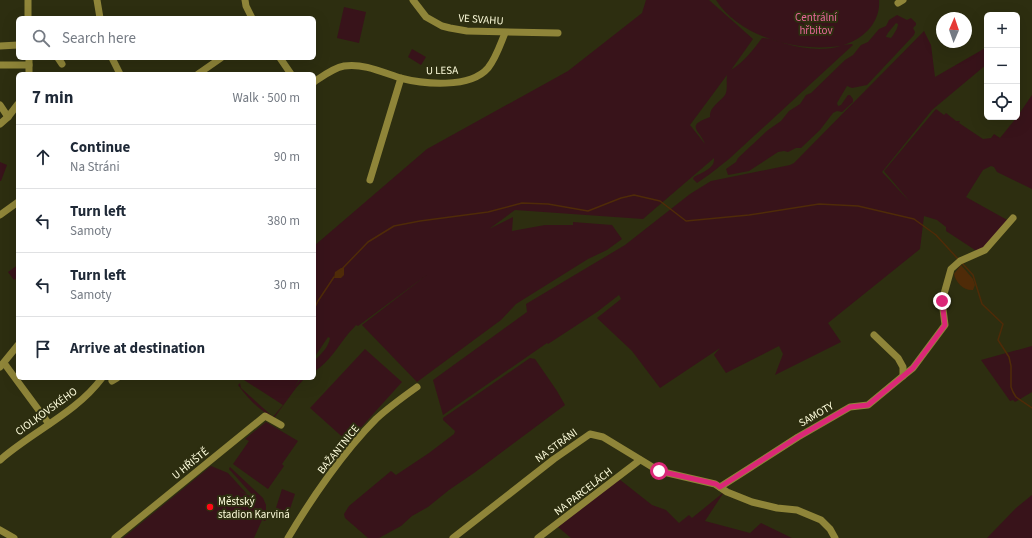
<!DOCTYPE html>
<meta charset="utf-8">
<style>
body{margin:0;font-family:"Source Sans 3",sans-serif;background:#f2f2f3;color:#1f2937}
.controls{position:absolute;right:12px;top:12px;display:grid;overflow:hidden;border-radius:6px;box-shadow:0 4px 16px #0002}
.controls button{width:36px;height:36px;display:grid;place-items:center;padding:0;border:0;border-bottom:1px solid #e0e1e3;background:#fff;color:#1f2937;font:20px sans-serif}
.compass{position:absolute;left:936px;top:12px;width:36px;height:36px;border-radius:50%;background:#fff;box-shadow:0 4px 16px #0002;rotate:2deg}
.stop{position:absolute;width:12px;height:12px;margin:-9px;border:3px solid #db2777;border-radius:50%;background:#fff}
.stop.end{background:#db2777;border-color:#fff;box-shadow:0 1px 4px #0008}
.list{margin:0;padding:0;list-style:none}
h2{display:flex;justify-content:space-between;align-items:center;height:52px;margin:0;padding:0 16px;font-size:17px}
h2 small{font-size:13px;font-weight:400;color:#747a83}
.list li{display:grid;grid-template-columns:26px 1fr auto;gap:12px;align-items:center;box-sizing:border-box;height:64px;padding:0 16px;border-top:1px solid #e0e1e3}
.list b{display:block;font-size:15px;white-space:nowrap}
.list p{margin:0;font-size:13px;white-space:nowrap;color:#747a83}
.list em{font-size:13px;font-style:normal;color:#747a83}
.icon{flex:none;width:22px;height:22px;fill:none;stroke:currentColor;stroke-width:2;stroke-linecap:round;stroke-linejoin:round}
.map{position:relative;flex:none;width:1032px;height:538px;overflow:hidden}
.search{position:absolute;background:#fff;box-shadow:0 4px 16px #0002;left:16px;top:16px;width:300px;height:44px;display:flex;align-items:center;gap:10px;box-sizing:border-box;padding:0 14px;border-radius:6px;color:#747a83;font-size:15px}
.panel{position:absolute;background:#fff;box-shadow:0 4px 16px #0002;left:16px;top:72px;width:300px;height:308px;border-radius:6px}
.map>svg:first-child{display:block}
</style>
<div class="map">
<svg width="1032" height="538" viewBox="0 0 1032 538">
<rect width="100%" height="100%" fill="#2d2e10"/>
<g fill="#38131a" fill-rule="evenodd">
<path d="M646,0h63l44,39 -22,31c13,-8 22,-20 31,-32 8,0 17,4 25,6 16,5 38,7 54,2 -10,1 -20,2 -31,1 -34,-2 -75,-17 -94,-47h163c2,22 -16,40 -36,45l9,-1 1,1 -124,114 -19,15 -13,9 -4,-4 1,-2c8,-5 21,-8 20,-19l-71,61 -128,-9 -26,19 24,-12 -1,14 33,-6h28v-3l39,3 10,14 -15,11 -19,9 -72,45 -15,16 -84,62 -55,-57 66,-51 -70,52 -2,-1c-3,4 -6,6 -8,9 -12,15 -18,27 -34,38v-11c6,-6 15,-14 16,-23l-2,-1 -14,21v-30l1,1 -1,-1v-82l113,-97 141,-78 74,-58zM727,75c-1,6 1,15 -2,20 -5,7 -16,12 -15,22 -25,9 -11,12 -5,27l-15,-19z"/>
<polygon points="344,7 366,12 359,43 337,38"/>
<path d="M897,15l10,5 4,-2 5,5v2l-3,3 2,4 -1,3 -47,50 -15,3 -5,-2 -10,17 1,3 3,-1 7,-10h2l3,4v3l-11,10 -5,-1 -4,2 -13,17 -19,18h-5l-8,4 -4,-1 -6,1 -29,19 -21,4 -2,-6 10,-7 2,-4 30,-28 13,-9 8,-10 11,-7 6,-9 5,-2 34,-33 8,-5 8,-10 7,-3 11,-13 7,-3 3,-6zM896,23l2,1c0,4 -4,10 -7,14l-5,-1c0,-3 8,-11 10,-14z"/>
<polygon points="924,31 931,45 935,77 987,47 987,64 932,110 882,172 911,203 884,171 936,109 944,115 946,113 956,121 960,121 959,123 983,139 991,138 994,134 1000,138 1017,117 1032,95 1032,189 997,172 994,167 991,166 983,170 966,197 1009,221 983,250 975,250 946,231 946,227 937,220 924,216 920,249 828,323 841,342 775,375 783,354 779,346 726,373 714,355 720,348 660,388 632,351 597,318 621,299 619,295 597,312 548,344 547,343 443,415 433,380 527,312 526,304 625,245 690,194 711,181 790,165 794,163"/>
<polygon points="412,49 426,57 421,65 408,57"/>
<polygon points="0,162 7,165 1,181 0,181"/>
<polygon points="18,265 18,277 14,280 8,272"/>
<polygon points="1032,346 1032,392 1015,402 1013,400 1010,401 981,360"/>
<polygon points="365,349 402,382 348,442 310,408"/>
<polygon points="530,358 535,359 557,391 565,405 474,473 449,490 428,507 412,516 401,526 379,538 368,538 345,518 344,514 349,506 391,471 396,475 429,453 454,434 455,431 443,420 443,418"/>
<path d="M241,378h59l-6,10 7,-10h4l-9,10 -22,30c-16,-8 -26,-20 -36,-33l2,-2 1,5 32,29 10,-12z"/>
<polygon points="266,422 298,441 282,464 284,466 268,489 233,464 249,441 245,439"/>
<polygon points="211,466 228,473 247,494 233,488 256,499 229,469 230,467 263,498 266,505 266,519 257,516 266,520 265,521 262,520 254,538 123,538"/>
<polygon points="619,479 652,505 666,510 679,523 689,515 692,518 724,492 705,521 750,533 761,523 792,538 571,538 558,527"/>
<polygon points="282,489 295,494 289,512 276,508"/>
<polygon points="1032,495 1032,538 987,538 1016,508"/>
</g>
<g fill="#4f2b08">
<path d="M961,265l12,14 2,6 -2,5c-9,1 -17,-7 -19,-16z"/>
<polygon points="341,268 344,268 344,275 341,278 334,278 335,272"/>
</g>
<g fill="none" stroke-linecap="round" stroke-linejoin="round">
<g stroke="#4f2b08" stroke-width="1.5">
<polyline points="962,263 973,275 982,304 1003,324 998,340 1009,357 1011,366 1011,387 1013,392 1016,397 1032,408"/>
<polyline points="341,270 368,242 394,226 420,221 488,212 522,203 548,204 588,211 621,198 634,195 660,201 686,221 749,215 819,204 858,206 914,219 936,235 958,259"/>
<polyline points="314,309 318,301 334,277"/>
</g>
<g stroke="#8f8539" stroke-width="7">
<polyline points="28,0 28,18"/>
<polyline points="97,0 100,18"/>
<polyline points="245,0 246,6 252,18"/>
<polyline points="413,0 426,17 442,26 450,28 467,31 558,33"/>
<polyline points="898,3 903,0"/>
<polyline points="0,46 18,45"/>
<polyline points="29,58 29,74"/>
<polyline points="58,58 62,64"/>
<polyline points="112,58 120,74"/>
<polyline points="280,58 291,74"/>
<polyline points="0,65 29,65"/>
<polyline points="198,74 221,58"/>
<path d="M314,82c9,-6 19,-14 30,-16 19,-3 38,6 56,12 23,6 70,11 88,-10 8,-10 12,-23 17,-35"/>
<polyline points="0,105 8,117"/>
<polyline points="0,124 8,117 18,104"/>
<polyline points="370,180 401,78"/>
<polyline points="0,215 18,202"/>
<polyline points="4,363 49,424"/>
<polyline points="0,367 18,345"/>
<polyline points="903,376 913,368 945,325 942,301 951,269 960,261 985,250 1013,218"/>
<polyline points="112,381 117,378"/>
<path d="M0,460c33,-29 76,-47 102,-82"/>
<polyline points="720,487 798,437 850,407 868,405 903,376 903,367 898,358 874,335"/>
<polyline points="0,530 14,538"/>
<polyline points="115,538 265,416 281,425"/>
<path d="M288,538c23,-39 56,-87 88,-119 13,-12 27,-22 41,-32"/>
<polyline points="453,538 554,459 590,434 603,437 659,471 715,484 727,492 752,502 777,508 797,510 821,520 830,529 835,538"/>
<polyline points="538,538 640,460"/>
</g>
</g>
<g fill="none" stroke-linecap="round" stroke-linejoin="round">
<polyline stroke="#db2777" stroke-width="5" points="659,471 716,484 720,487 798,437 850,407 868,405 913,368 945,325 942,301"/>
</g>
<circle fill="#ff0915" stroke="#2d2e10" stroke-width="1.5" cx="210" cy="507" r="4"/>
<g text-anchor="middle" stroke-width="4" stroke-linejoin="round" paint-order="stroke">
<g font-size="11" fill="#e9689b" stroke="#2d2e10">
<text x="816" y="21">Centrální<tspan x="816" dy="13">hřbitov</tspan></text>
</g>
<g font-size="11" fill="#fffedd" stroke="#2d2e10">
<text transform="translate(481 19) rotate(4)" y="4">VE SVAHU</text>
<text transform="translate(442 70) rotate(-1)" y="4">U LESA</text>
<text transform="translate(46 411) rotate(-36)" y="4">CIOLKOVSKÉHO</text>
<text transform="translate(816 414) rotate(-30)" y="4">SAMOTY</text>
<text transform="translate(556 445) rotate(-36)" y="4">NA STRÁNI</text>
<text transform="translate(338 449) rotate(-51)" y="4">BAŽANTNICE</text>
<text transform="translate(190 463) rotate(-39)" y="4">U HŘIŠTĚ</text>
<text transform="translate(583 491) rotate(-38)" y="4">NA PARCELÁCH</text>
</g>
<g font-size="11" fill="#fffedd" stroke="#2d2e10" text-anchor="start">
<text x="218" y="505">Městský<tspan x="218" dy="13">stadion Karviná</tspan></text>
</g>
</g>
</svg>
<div class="controls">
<button>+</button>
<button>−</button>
<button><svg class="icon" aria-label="locate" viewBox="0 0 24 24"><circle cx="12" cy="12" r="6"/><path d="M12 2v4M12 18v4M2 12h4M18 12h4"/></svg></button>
</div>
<svg class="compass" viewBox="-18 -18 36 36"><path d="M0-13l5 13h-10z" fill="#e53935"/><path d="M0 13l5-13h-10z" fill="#747a83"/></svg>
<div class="stop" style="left:659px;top:471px"></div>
<div class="stop end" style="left:942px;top:301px"></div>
<div class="search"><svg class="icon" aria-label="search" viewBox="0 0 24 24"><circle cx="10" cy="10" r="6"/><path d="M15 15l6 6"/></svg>Search here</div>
<section class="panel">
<h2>7 min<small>Walk · 500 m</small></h2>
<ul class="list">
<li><svg class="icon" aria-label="ahead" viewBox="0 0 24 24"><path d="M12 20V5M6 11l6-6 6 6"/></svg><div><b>Continue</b><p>Na Stráni</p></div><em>90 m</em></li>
<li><svg class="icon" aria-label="left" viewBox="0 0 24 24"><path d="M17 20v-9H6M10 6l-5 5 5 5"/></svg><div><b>Turn left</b><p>Samoty</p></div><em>380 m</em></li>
<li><svg class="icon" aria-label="left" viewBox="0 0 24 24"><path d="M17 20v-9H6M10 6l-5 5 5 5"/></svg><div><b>Turn left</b><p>Samoty</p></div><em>30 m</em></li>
<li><svg class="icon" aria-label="arrive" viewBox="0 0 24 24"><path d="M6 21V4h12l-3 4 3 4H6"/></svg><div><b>Arrive at destination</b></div></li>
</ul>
</section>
</div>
